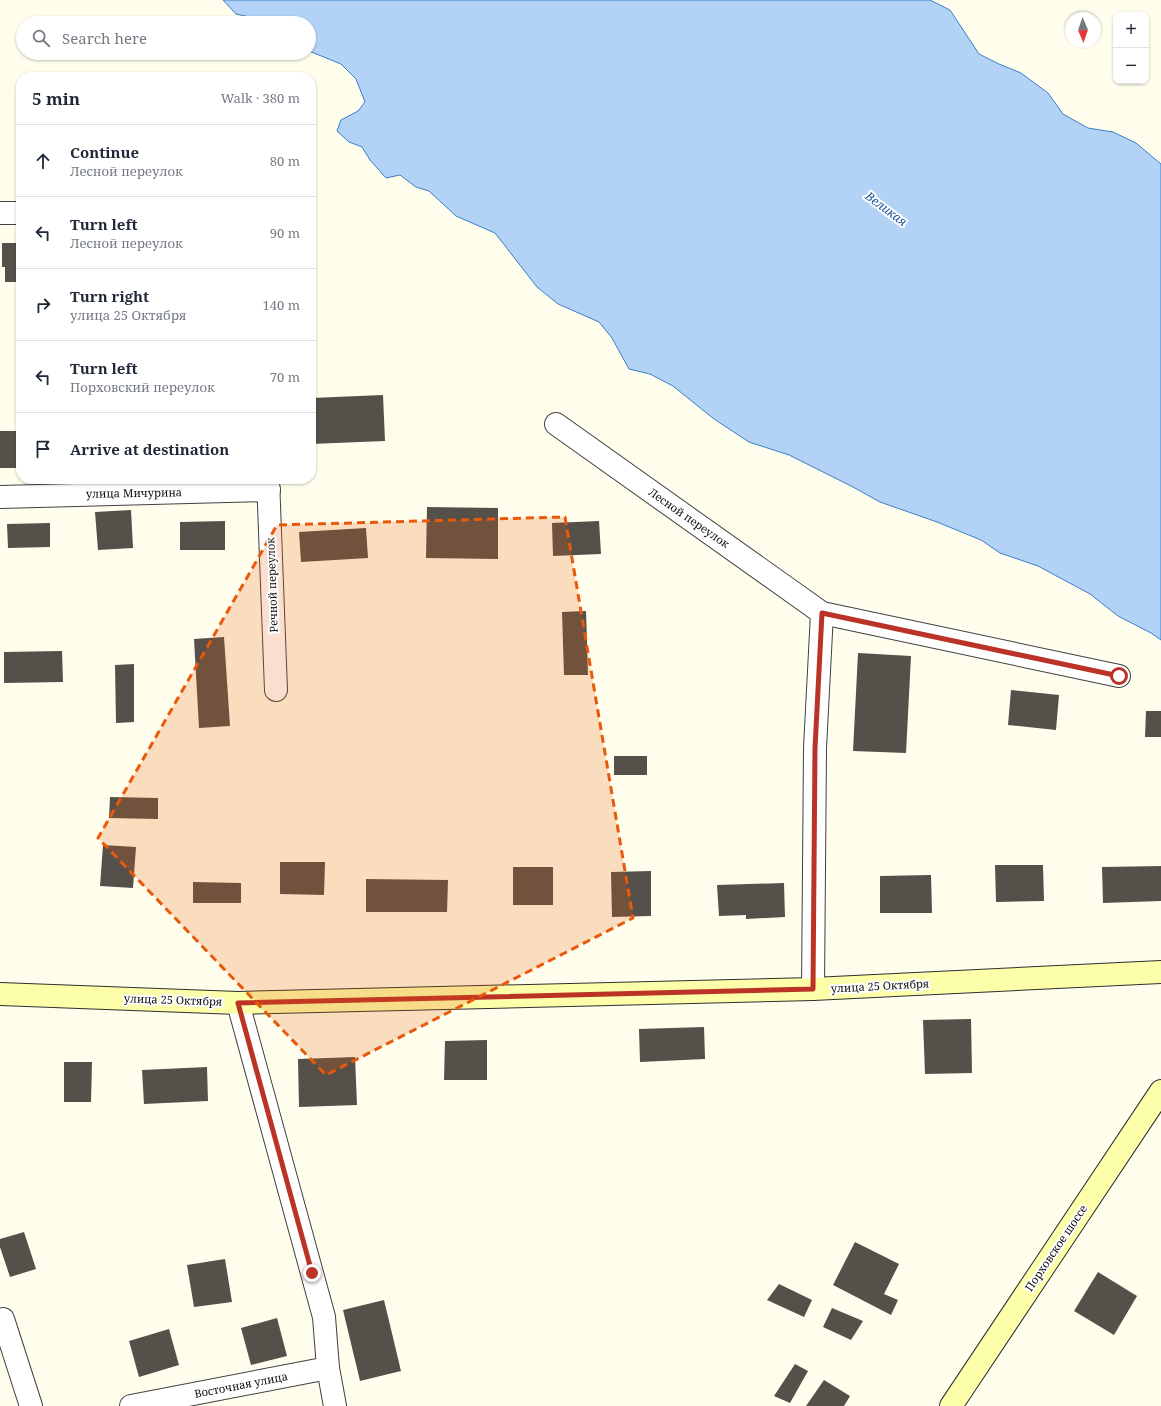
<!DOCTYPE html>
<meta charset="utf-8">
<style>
body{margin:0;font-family:"Noto Serif",serif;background:#f6f6f7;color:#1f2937}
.controls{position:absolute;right:12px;top:12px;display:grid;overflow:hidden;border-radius:8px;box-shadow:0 1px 3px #0004}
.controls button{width:36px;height:36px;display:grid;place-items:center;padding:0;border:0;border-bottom:1px solid #e0e1e3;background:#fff;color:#1f2937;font:20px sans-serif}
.compass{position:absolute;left:1065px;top:12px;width:36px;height:36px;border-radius:50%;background:#fff;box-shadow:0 1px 3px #0004;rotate:178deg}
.stop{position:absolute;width:12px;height:12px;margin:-9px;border:3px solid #bb3326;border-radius:50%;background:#fff}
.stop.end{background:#bb3326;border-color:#fff;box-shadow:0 1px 4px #0008}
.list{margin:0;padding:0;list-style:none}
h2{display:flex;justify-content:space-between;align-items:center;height:52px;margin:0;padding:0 16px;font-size:17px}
h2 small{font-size:13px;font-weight:400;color:#747a83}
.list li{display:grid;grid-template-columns:26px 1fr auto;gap:12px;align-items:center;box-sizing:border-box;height:72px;padding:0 16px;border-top:1px solid #e0e1e3}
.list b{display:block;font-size:15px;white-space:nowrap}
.list p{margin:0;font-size:13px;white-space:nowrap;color:#747a83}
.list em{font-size:13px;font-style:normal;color:#747a83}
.icon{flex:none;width:22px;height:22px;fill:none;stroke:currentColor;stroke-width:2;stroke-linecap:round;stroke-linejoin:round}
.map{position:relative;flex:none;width:1161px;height:1406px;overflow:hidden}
.search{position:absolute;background:#fff;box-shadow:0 1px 3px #0004;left:16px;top:16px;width:300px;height:44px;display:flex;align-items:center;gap:10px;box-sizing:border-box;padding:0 14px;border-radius:22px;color:#747a83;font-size:15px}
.panel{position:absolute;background:#fff;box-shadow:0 1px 3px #0004;left:16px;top:72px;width:300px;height:412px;border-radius:16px}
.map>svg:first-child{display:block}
</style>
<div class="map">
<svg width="1161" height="1406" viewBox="0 0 1161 1406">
<rect width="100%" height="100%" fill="#fffeed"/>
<polygon fill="#b2d3f5" stroke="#3a7ecc" points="223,0 930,0 950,10 979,54 999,64 1021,73 1048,93 1063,114 1088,128 1113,132 1136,143 1161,164 1161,640 1151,633 1118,616 1090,594 1038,566 1000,553 981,540 937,522 880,502 853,487 789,455 749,442 714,419 673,386 650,374 629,369 612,338 599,322 558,304 537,287 495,233 456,216 429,191 416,187 400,175 386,178 370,160 362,147 349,142 337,131 341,120 358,111 365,102 356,79 341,64 309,51 309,23 285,23 283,18 263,20 236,14"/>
<g fill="#555049">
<polygon points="2,243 21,243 21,282 5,282 5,267 2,267"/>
<polygon points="383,395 385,441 311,444 311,398"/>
<rect x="0" y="431" width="21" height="37"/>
<polygon points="427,507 498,508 498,559 426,558"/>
<polygon points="131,510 133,548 98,550 95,512"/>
<polygon points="225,521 225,550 180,550 180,522"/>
<polygon points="599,521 601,554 553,556 552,523"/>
<polygon points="50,523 50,547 8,548 7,524"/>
<polygon points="366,528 368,558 301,562 299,532"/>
<polygon points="586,611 588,675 564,675 562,612"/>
<polygon points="224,637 230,726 199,728 194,639"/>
<polygon points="62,651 63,682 4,683 4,652"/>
<polygon points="858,653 911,656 906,753 853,751"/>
<polygon points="134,664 134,722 116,723 115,665"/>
<polygon points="1011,690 1059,695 1056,730 1008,725"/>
<polygon points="1146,711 1161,711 1161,737 1145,737"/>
<rect x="614" y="756" width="33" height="19"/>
<polygon points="110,797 158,798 158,819 109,818"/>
<polygon points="103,845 136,847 133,888 100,886"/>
<polygon points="280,862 325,862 324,895 280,894"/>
<polygon points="995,865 1043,865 1044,901 996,902"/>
<polygon points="1161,866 1161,901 1103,903 1102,867"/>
<rect x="513" y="867" width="40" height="38"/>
<polygon points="651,871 651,916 612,917 611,872"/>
<polygon points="931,875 932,913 880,913 880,876"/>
<polygon points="366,879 448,880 447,912 366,912"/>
<polygon points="193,882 241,883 241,903 193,903"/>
<polygon points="784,883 785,917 746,919 746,915 719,916 717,885"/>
<polygon points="971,1019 972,1073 925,1074 923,1020"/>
<polygon points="704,1027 705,1059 640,1062 639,1029"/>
<polygon points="487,1040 487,1080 444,1080 445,1041"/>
<polygon points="355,1057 357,1105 299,1107 298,1059"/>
<polygon points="64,1062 92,1062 91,1102 64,1102"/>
<polygon points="207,1067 208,1101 144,1104 142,1070"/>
<polygon points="24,1232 36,1269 10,1277 0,1247 0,1239"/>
<polygon points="855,1242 899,1264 884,1294 898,1300 891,1315 833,1285"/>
<polygon points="225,1259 232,1302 194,1307 187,1265"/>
<polygon points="1098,1272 1137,1296 1114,1335 1074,1311"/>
<polygon points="779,1284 812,1300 804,1317 767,1300"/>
<polygon points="384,1300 401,1371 360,1381 343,1310"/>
<polygon points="832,1308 863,1321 851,1340 823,1327"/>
<polygon points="277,1318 287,1356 251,1365 241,1328"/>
<polygon points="169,1329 179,1365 139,1377 129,1341"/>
<polygon points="795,1364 808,1371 790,1403 774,1396"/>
<polygon points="824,1380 850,1396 844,1406 806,1406"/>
</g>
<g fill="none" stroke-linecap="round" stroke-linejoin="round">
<defs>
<g id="street">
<polyline points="0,213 21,213"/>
<polyline points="556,424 822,613 815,748 813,989"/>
<polyline points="268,479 276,690"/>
<polyline points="0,497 269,490"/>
<polyline points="822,613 1119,676"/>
<polyline points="238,1003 324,1317 328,1368 335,1406"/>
<polyline points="0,1320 3,1319 31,1406"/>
<polyline points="131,1406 328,1368"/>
</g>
<g id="secondary">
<polyline points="0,994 238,1003 813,989 1161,972"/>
<polyline points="951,1406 1161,1091"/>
</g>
</defs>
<use href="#street" stroke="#404040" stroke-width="24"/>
<use href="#secondary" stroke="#2f2f2f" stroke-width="24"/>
<use href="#street" stroke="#fff" stroke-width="22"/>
<use href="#secondary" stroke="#fcfea9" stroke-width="22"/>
</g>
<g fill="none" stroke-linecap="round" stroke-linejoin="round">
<polyline stroke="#bb3326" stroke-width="5" points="312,1273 238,1003 813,989 815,748 822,613 1119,676"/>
</g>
<path fill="#e8590c" fill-opacity="0.2" stroke="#e8590c" stroke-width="3" stroke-dasharray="8 5" stroke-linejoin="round" d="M565,517l68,401 -307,157 -228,-237 179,-313z"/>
<g text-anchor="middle" stroke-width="4" stroke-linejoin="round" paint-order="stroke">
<g font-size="11" fill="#0d0d0d" stroke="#fff">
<text transform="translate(134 493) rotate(-1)" y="4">улица Мичурина</text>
<text transform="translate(689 518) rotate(35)" y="4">Лесной переулок</text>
<text transform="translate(272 585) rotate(-92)" y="4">Речной переулок</text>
<text transform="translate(880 986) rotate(-3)" y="4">улица 25 Октября</text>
<text transform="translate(173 1000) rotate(2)" y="4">улица 25 Октября</text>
<text transform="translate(1056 1248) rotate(-56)" y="4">Порховское шоссе</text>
<text transform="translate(241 1385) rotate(-11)" y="4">Восточная улица</text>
</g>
<g font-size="12" font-style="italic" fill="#17519d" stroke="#fff">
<text transform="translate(886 209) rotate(37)" y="4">Великая</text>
</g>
</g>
</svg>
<div class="controls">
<button>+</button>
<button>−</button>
</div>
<svg class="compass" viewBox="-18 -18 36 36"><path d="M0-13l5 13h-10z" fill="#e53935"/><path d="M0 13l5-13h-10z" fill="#747a83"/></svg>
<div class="stop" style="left:1119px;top:676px"></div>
<div class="stop end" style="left:312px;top:1273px"></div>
<div class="search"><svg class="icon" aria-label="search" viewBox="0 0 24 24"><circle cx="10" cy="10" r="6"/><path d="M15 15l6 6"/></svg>Search here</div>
<section class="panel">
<h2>5 min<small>Walk · 380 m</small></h2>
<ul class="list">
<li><svg class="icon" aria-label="ahead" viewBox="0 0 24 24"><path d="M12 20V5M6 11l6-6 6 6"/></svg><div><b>Continue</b><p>Лесной переулок</p></div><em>80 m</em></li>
<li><svg class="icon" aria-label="left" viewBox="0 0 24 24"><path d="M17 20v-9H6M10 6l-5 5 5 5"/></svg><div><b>Turn left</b><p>Лесной переулок</p></div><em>90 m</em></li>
<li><svg class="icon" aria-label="right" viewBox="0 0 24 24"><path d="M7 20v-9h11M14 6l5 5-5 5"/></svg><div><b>Turn right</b><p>улица 25 Октября</p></div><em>140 m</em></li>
<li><svg class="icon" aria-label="left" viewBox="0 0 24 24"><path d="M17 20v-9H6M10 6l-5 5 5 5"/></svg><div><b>Turn left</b><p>Порховский переулок</p></div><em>70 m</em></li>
<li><svg class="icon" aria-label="arrive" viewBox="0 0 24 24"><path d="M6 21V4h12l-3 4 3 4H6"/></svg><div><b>Arrive at destination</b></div></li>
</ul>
</section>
</div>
